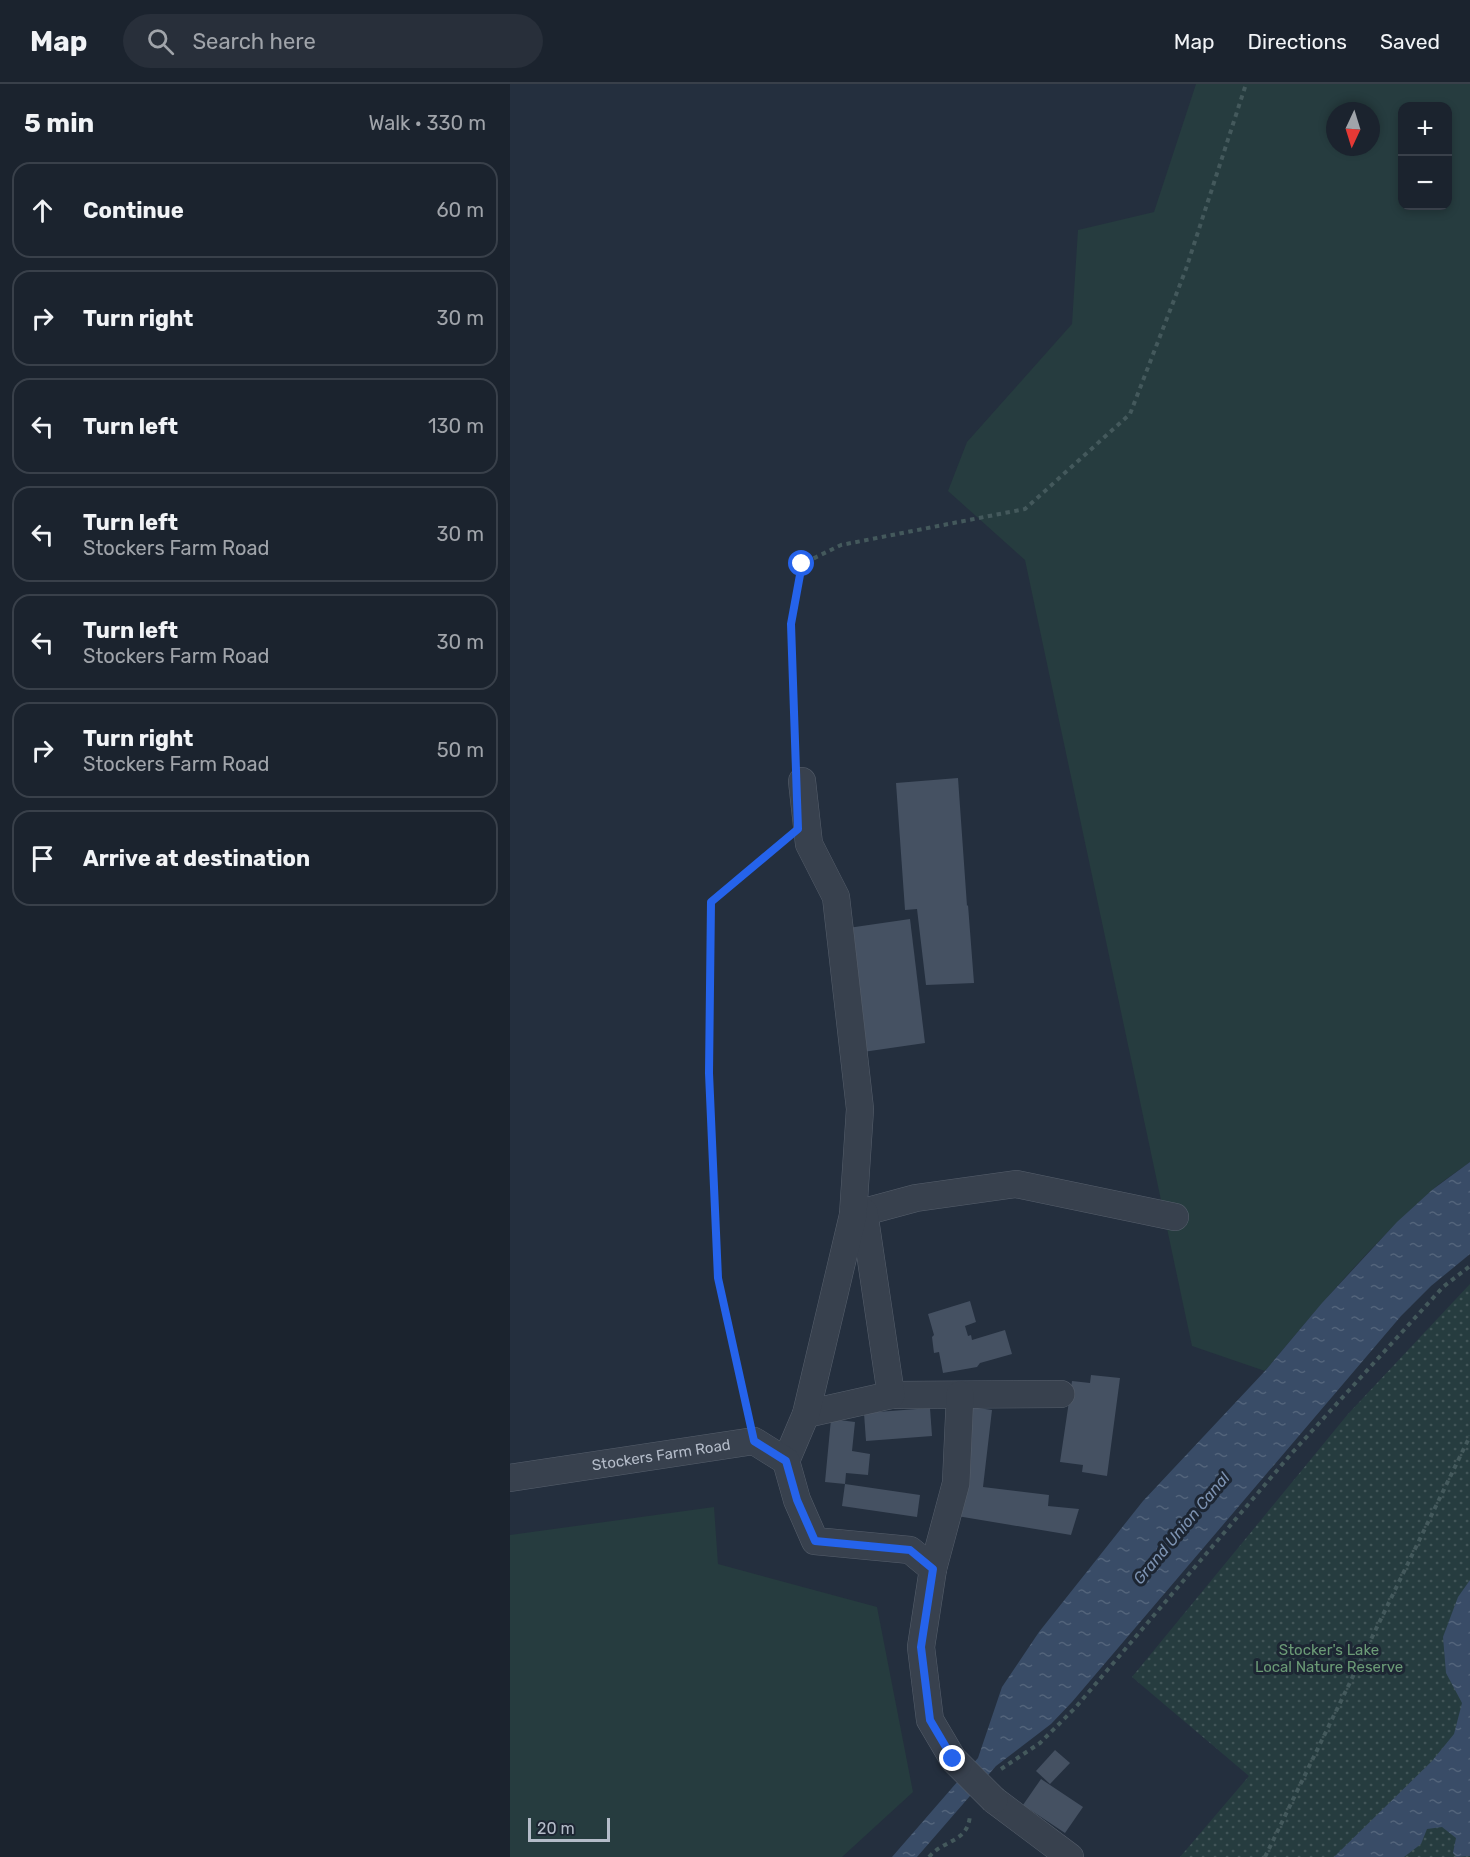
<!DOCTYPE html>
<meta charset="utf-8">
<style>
body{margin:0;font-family:Rubik,sans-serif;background:#282f3a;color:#f1f3f6}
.controls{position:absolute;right:18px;top:18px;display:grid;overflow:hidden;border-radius:12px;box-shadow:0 3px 9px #0003}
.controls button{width:54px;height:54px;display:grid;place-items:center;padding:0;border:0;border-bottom:2px solid #39404a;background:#1b232e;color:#f1f3f6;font:30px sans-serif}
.compass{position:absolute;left:816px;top:18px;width:54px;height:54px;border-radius:50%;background:#1b232e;box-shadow:0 3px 9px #0003;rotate:184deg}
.scale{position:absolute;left:18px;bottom:15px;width:82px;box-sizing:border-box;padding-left:6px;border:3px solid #b4bcc9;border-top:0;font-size:16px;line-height:21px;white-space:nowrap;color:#b4bcc9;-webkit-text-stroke:4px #1d2633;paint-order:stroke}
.stop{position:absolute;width:18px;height:18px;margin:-14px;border:4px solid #2563eb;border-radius:50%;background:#fff}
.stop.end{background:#2563eb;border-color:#fff;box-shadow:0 2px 6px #0008}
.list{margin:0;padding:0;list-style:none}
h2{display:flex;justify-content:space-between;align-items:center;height:78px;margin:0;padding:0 24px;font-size:26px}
h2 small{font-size:20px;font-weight:400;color:#a0a4aa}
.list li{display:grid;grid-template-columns:39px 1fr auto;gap:18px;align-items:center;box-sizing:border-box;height:96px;margin:0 12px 12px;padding:0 12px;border:2px solid #39404a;border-radius:18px}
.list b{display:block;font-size:22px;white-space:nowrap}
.list p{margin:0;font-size:20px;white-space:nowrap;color:#a0a4aa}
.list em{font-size:20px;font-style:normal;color:#a0a4aa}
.icon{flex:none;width:33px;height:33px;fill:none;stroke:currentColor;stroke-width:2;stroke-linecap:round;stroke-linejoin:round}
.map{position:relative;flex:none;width:960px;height:1773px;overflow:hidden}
header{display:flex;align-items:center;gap:36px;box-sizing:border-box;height:84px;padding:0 30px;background:#1b232e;border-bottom:2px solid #39404a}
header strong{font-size:28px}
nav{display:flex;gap:33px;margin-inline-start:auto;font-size:21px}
.search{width:420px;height:54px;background:#282f3a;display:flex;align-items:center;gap:15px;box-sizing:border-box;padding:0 21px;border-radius:33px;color:#a0a4aa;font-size:22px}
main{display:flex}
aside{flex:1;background:#1b232e}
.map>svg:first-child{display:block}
</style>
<header>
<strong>Map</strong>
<div class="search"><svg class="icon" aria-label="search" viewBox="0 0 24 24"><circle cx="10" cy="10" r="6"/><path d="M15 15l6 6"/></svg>Search here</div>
<nav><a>Map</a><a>Directions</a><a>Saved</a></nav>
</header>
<main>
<aside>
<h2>5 min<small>Walk · 330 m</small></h2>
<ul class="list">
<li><svg class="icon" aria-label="ahead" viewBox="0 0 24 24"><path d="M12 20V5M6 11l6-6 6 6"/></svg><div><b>Continue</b></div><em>60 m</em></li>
<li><svg class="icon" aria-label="right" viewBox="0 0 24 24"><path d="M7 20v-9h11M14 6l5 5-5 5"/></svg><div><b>Turn right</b></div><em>30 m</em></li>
<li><svg class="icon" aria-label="left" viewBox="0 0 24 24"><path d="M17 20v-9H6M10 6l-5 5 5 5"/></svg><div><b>Turn left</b></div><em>130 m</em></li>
<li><svg class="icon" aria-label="left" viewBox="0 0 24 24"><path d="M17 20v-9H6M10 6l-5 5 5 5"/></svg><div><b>Turn left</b><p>Stockers Farm Road</p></div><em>30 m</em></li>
<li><svg class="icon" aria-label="left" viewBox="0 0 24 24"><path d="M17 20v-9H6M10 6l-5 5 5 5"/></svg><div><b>Turn left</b><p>Stockers Farm Road</p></div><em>30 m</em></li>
<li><svg class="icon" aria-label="right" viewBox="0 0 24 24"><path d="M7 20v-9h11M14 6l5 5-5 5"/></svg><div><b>Turn right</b><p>Stockers Farm Road</p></div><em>50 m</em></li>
<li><svg class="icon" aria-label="arrive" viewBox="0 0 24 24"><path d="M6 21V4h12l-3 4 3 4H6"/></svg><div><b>Arrive at destination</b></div></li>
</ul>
</aside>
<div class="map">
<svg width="960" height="1773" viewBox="0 0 960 1773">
<defs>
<pattern id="park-dots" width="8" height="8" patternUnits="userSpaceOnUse" patternTransform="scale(1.5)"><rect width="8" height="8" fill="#263c3f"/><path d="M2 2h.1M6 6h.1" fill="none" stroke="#435659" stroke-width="1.8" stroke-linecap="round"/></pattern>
<pattern id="water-ripples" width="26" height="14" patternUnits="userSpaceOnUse" patternTransform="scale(1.5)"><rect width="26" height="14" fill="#394c67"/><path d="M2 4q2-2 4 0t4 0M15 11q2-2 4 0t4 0" fill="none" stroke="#53647b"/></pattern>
</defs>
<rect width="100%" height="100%" fill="#242f3e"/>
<g fill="#263c3f" fill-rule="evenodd">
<path d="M686,0h274v1078c-13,10 -28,19 -40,30 -61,54 -113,117 -165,179l-73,-25 -167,-786 -77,-69 19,-49 105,-118 6,-94 76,-18zM892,22h46v100h-46zM825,27h36v36h-36z"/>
<polygon points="204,1423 208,1480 367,1523 403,1708 332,1773 0,1773 0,1451"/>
</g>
<polygon fill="url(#park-dots)" points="960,1200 960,1773 670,1773 739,1692 622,1593 838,1330"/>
<g fill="url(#water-ripples)">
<polygon points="960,1078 960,1170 921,1202 891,1232 562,1618 541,1640 486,1682 407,1773 382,1773 468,1674 492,1603 529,1548 633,1417 755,1287 812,1219 887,1138 922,1106"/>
<polygon points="960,1496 960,1772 946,1773 943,1769 946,1754 932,1743 917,1745 911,1760 894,1773 824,1773 922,1677 944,1650 952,1619 936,1589 933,1553 948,1513"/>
</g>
<g fill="#455162">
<polygon points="448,694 457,822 458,821 464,899 416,901 407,825 395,826 386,699"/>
<polygon points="400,835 415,959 353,968 338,844"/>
<polygon points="460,1217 466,1238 455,1242 458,1252 461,1251 462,1256 495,1246 502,1270 470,1279 467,1283 433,1289 429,1268 424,1269 422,1253 424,1251 418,1230"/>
<polygon points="581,1291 610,1294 597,1392 572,1388 573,1381 550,1378 562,1297 580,1299"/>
<polygon points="461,1323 482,1326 473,1403 539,1411 538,1422 569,1425 561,1451 447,1432"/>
<polygon points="420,1324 422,1352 356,1357 354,1329"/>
<polygon points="321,1335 345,1338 342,1367 360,1370 358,1391 336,1389 335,1400 315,1398"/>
<polygon points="335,1400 410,1411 407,1433 332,1422"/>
<polygon points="545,1666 560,1679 540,1700 526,1687"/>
<polygon points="531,1695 573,1723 555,1749 513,1721"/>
</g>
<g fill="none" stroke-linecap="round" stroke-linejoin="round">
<defs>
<g id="minor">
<polyline points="343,1131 406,1114 506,1100 665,1133"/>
<polyline points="381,1311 551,1310"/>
<polyline points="296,1330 381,1311 354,1128"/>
<polyline points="276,1377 296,1330 343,1131 350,1025 326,813 299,760 292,697"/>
<path id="s1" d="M0,1394l244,-37 32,20 11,39 18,41 95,9 23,19 -12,78 9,73 23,39"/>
<polyline points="423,1485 446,1399 450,1311"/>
<polyline points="484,1716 560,1773"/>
</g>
</defs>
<use href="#minor" stroke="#565f6c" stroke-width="28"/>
<g stroke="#44595c" stroke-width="4" stroke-dasharray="4.5 4.5" stroke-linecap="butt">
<polyline points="285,673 281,540 292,480 331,461 515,425 620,330 676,185 736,0"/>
<polyline points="239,1331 208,1194 199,989 201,818 271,760"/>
<polyline points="491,1685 530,1659 566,1623 781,1370 933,1203 960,1182"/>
<path d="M419,1773c15,-18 39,-14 41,-42"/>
<polyline points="755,1773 960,1352"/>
</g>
<use href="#minor" stroke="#38414e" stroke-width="27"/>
<defs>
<polyline id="minor-bridge" points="443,1675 484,1716"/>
</defs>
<use href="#minor-bridge" stroke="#565f6c" stroke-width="28" stroke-linecap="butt"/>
<use href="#minor-bridge" stroke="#38414e" stroke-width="27"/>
</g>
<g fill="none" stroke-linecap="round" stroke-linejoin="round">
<polyline stroke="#2563eb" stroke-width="8" points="292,480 281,540 288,745 201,818 199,989 208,1194 244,1357 276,1377 287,1416 305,1457 400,1466 423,1485 411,1563 420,1636 443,1675"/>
</g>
<g text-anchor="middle" stroke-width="6" stroke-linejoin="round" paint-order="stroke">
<g font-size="15" fill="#b4bcc9" stroke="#1d2633">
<text dy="5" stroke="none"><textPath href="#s1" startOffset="153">Stockers Farm Road</textPath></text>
</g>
<g font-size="15" fill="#6b9a76" stroke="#1d2633">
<text x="819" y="1571">Stocker's Lake<tspan x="819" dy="17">Local Nature Reserve</tspan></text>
</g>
<g font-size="16" font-style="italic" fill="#7c92b1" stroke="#1d2633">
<text transform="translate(671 1444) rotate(-50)" y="6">Grand Union Canal</text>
</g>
</g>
</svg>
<div class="controls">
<button>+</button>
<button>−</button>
</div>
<svg class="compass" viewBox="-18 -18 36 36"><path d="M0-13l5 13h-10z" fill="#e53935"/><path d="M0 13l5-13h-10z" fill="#a0a4aa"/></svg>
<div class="scale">20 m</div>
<div class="stop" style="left:292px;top:480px"></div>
<div class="stop end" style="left:443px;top:1675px"></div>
</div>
</main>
